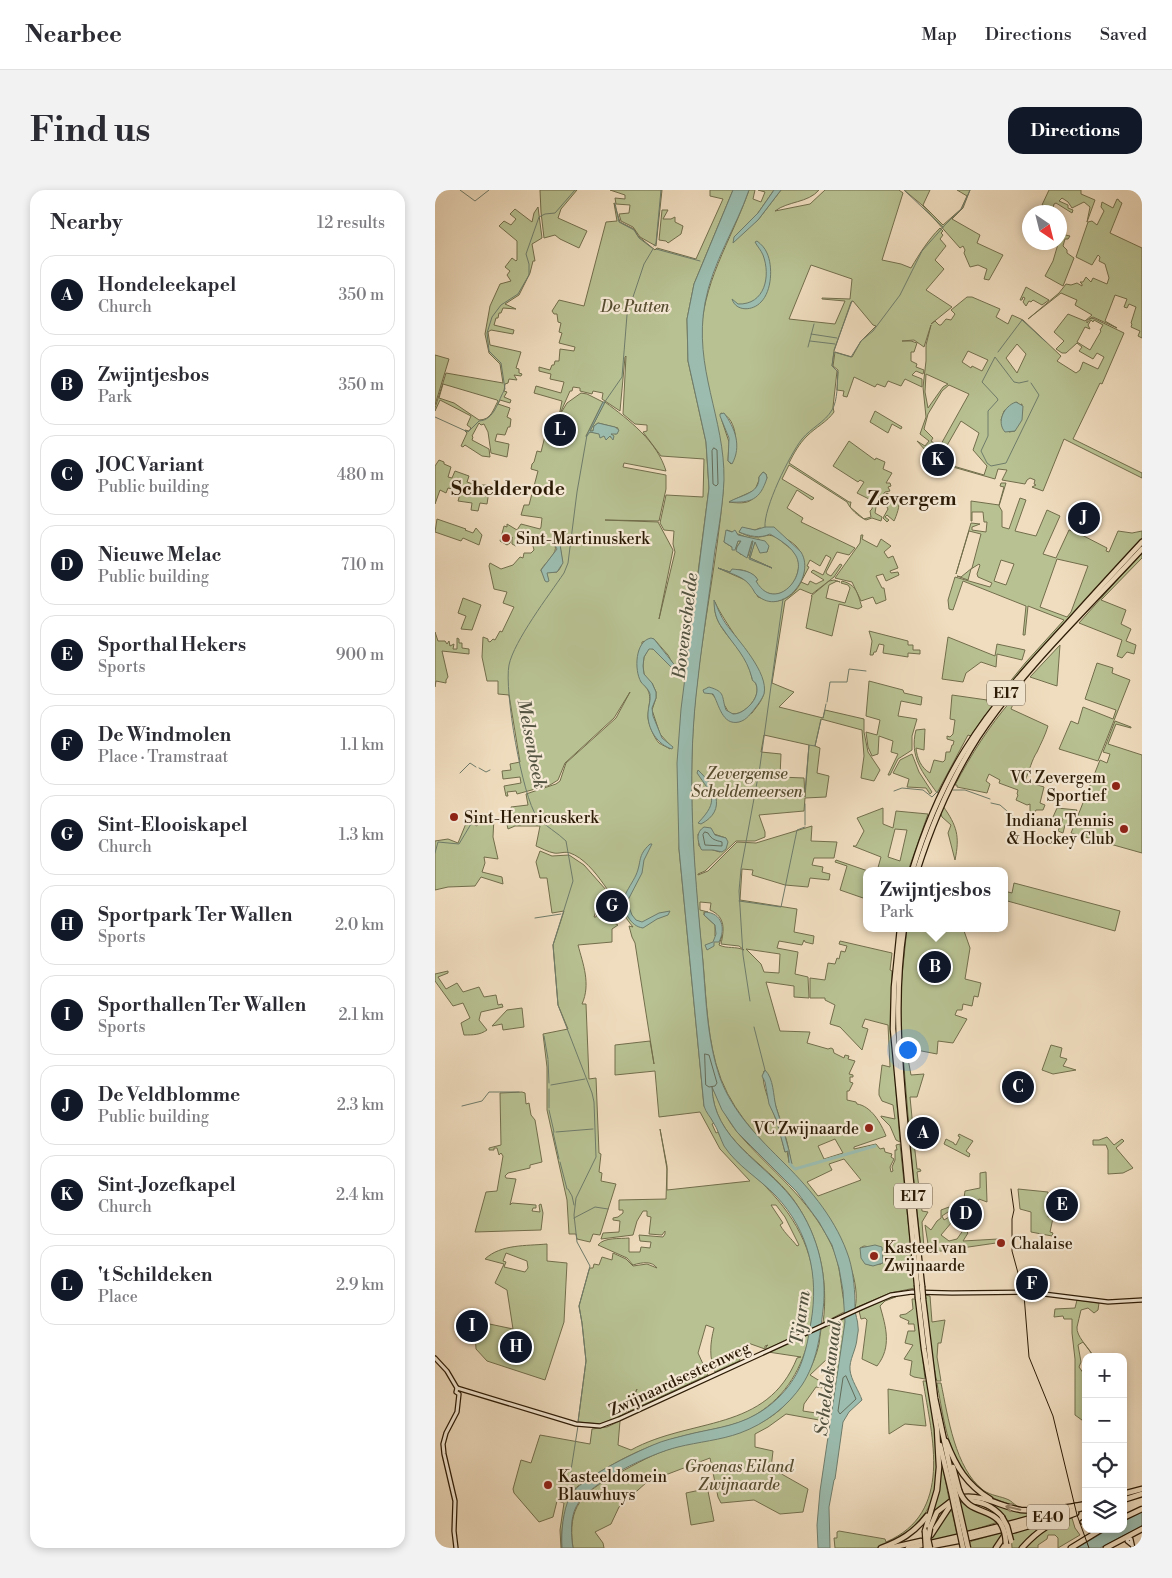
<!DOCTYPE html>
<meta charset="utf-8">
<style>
body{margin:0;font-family:"Libre Bodoni",serif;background:#f2f2f3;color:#2b2b33}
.controls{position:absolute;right:15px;bottom:15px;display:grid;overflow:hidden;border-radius:10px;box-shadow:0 2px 8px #0003}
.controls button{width:45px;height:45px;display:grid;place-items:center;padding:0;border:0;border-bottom:1px solid #e1e1e2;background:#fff;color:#2b2b33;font:25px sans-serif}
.compass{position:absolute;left:587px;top:15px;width:45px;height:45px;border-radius:50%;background:#fff;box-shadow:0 2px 8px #0003;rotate:145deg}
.you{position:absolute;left:472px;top:859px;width:18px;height:18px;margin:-12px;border:4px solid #fff;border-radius:50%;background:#1a73e8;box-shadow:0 0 0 8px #1a73e833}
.badge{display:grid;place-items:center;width:32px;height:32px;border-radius:50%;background:#111827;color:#fff;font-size:16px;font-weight:700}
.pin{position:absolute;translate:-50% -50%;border:2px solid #fff;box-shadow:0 1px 5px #0006}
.popup{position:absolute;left:428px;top:677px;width:145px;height:65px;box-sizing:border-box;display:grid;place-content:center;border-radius:10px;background:#fff;filter:drop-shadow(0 1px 4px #0005);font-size:16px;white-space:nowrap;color:#7c7c81}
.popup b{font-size:19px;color:#2b2b33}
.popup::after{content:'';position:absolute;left:50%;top:100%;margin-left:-10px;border:10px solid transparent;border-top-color:#fff}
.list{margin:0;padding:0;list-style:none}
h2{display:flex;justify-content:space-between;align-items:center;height:65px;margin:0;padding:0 20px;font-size:21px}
h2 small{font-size:16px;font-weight:400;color:#7c7c81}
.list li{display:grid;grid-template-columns:32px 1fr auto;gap:15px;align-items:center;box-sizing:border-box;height:80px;margin:0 10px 10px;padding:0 10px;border:1px solid #e1e1e2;border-radius:15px}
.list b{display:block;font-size:19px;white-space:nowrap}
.list p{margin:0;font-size:16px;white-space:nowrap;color:#7c7c81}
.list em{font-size:16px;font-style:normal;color:#7c7c81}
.icon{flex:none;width:28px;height:28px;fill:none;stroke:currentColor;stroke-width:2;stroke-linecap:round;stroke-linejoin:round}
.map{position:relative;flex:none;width:707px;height:1358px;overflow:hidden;border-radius:15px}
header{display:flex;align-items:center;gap:30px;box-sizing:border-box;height:70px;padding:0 25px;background:#fff;border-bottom:1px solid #e1e1e2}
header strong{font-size:24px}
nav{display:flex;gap:28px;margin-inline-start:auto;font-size:18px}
.intro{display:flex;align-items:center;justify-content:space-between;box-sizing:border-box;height:120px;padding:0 30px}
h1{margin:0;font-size:35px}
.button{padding:12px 22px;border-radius:15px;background:#111827;color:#fff;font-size:18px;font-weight:700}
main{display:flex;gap:30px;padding:0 30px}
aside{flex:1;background:#fff;border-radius:15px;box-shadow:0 2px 8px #0003}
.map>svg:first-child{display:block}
</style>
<header>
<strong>Nearbee</strong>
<nav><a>Map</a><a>Directions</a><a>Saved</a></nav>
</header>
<div class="intro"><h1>Find us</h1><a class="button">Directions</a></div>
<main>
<aside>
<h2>Nearby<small>12 results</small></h2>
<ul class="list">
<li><span class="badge">A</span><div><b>Hondeleekapel</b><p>Church</p></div><em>350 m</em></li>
<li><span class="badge">B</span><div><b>Zwijntjesbos</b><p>Park</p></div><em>350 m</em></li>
<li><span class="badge">C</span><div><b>JOC Variant</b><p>Public building</p></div><em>480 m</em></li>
<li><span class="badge">D</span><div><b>Nieuwe Melac</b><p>Public building</p></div><em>710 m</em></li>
<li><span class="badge">E</span><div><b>Sporthal Hekers</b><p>Sports</p></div><em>900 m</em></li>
<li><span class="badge">F</span><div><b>De Windmolen</b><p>Place · Tramstraat</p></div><em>1.1 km</em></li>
<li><span class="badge">G</span><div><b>Sint-Elooiskapel</b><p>Church</p></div><em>1.3 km</em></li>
<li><span class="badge">H</span><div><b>Sportpark Ter Wallen</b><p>Sports</p></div><em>2.0 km</em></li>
<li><span class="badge">I</span><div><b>Sporthallen Ter Wallen</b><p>Sports</p></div><em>2.1 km</em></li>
<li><span class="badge">J</span><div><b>De Veldblomme</b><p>Public building</p></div><em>2.3 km</em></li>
<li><span class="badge">K</span><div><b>Sint-Jozefkapel</b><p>Church</p></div><em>2.4 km</em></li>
<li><span class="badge">L</span><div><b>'t Schildeken</b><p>Place</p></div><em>2.9 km</em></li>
</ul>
</aside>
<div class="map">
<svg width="707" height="1358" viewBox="0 0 707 1358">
<rect width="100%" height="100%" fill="#f0ddbf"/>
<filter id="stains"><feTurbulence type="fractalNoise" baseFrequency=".004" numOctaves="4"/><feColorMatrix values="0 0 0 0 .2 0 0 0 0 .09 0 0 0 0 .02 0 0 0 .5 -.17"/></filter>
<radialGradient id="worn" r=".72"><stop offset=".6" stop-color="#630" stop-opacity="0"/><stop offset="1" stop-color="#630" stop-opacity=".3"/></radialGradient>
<g fill="#b8c192" stroke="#726e4c" fill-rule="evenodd">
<polygon points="105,0 142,0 126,19 123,28 152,41 144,58 125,49 120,45 109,48 106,22"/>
<polygon points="175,0 227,0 221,56 205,47 198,37 186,31 184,24 194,23 195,15 181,14 180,8 190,9 190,5"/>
<path d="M275,0h23l-39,94 -7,35 1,42 18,81 3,46 -23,177 -7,184 25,257 9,15 1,2 -2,1 4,9 2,-1c8,20 26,35 42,49 34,33 55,68 55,117 0,10 -3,20 -5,30l-44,22v-3l2,-2 -3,1v3l-17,-6 -9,18 -24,11c-6,-14 -5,-29 -1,-44l-8,-3 -8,28 10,22 -80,37 9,-23 -12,25 -25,10 -22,-2 8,-61 -4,-38 -3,-17 10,-36 1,-2h3l1,-4 5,1 3,-8 10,3 1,-7 13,6 7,7 14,-2 10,4c-5,-7 -14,-6 -24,-3l-6,-7 -29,-13c6,-8 22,-6 31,-7v14h11l1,-5 9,1 1,-6 -11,-1 -1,-6 24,2 2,-3v-3l-3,4 -13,-1 2,-17 -4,-1v-5h-4l-6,10 -4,14 -32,4 2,-6 16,-1 1,-11 -7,-1v-2l5,-1 5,-4v-3h-4v-10l47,-1 1,-30 -7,-40 7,37v24l83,-9 -30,-32 -20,-37 -41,5 -4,-46 -40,4v-30l35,-4 4,23 -19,-121 -3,-6 -3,-11 4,1c-17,-20 -37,-65 -63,-74 -5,-2 -11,1 -16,0 -6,-1 -13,-5 -18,-7l4,-20h-25l-7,3 -3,-13h8l-2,-9 17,-2 -2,-11 30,-10 4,-3 6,-18 50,-45 14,-26 -16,26 -49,45 -7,17 -8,5 -33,9 -1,-3 -9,1 1,4h-2l-2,-10 17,-3 -1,-6 -17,2 -1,-8 9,-1 -1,-6 10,-2 -11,-67 -11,-1v-13h-11l-5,-24 1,-20 5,2v2l2,1 3,-3 2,1 5,-9 2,1 12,-25 -11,-4 4,-11 -13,-3 -5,-23 1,-3 11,6 12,-4 7,-8 3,1 1,-5h7l3,-3 -1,-4 -15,-5 -2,5 -4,-2v-7l-2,6 -3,2 -7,-4 4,-15 3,1v-3l10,6 4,-6 19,5 1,-2 1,-9 -21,-3 3,-10h5l9,-34 -7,-2 1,-5 2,-2 3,-11 4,1 5,-20 14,2 1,-10 -5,-3 11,-18 14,-10 6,1 16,8 -17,34 4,-4 8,1 7,3 1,3 2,-3 3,1 1,-4 4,1 2,-6 -20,-5 -4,3 -1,5h-3l15,-29c24,18 52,39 61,69l-42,-8 -1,4 43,8v14l-7,32 -54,-1 53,2 15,28 -14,69 16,-67 -2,-8 1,-13 -10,-1 -4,-7 6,-28 37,2 1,-38 -43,-3 -18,-24 4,-1v-6l-12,-1 -12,-10 3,-58 -1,1 -5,54 -18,-12 1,-6 -10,-2 -1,3 -12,-3v-3l-7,-1 -1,4h-2l-11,25 3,-15 -28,-8 2,-7 25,7 3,-11 -14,-3 1,-5 -12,-3v-4l11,3 2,-5h2l1,-4h4l1,-12 14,2 1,-4 -16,-4 3,-10 -3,-1 2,-9 -3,-1 -1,-8h-3l-2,-3 7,-11 25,6 22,-84 11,-1 -3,-18 6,19 14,7 4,7 17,14 2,-2 39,11 27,-60 -13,-3zM132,349l-7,5c0,11 6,19 -3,28h-9l-2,2 2,5 -7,-8v-1c5,-9 17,-16 14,-25zM219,449l14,16 6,11 -1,3 -20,-20 -4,-1 -5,9 -1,9 1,8 3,5 5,4 4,9v6l-4,12 8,24 9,10 1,5c-3,-2 -8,-4 -11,-6 -5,-5 -10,-18 -11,-25 0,-16 7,-24 -7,-36l1,-40zM336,1015h5l9,12 14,28 -2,1c-6,-8 -11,-11 -17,-21l3,-2z"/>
<path d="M314,0h6l-2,9 8,3 4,-10 -7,-2h16l-16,23 -24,24 24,-17 23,-30h38c-11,13 -31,11 -44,21l35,-7 15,-14h74l4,3 -21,67 19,4 10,4c9,-15 17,-28 29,-40l3,3 -2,2 2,2 -3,4 6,7 -11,14 9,9 -18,21 26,17 -21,17 4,-3 4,4h2l5,-6 5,1 4,-6 -4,-4 16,-13h5l28,12 -4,8 12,7 4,-9 11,5 38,36 -4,5 19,12 4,-3 3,-8 15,7 6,-12 -7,-4 -4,6 -14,-8 3,-4 -5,-4 -11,10h-4l-6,-4 8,-8 -10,-9 14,-18 17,7 7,-6 -17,-10 2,-5 -16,-7 -33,26 31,-26 7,-9 5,1 6,-2 5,3v-2l-2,-2h3l3,-5 5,5 2,-4 14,6 2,-6 -4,-14 -6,-3 1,-4 -2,-2 -6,10 -16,-8 12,-35 4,-1 5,4 7,-14 -3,-4 1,-5 11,6 4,-9 2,1v1l3,2 -12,30 32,15v90l-4,-2 2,-5 -9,-4 1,-3 -1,-1 5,-16 -7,-3 -2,4 -3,-1 3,-8 -12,-4 -10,26 12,7 -24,-11 -6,3v3l4,-5 4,1 29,14 -22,51 -2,-1 -27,56 69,34v5l-78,-39 -21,52 -11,-4 4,-2 -2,-1 1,-4 -5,-2 -3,2 -2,4 -23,-4 5,-10 -9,-1 -3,10 -49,-14 -9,-4 6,-13 -3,-2 29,-52 -20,-9 -7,6 -14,23 -4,15 9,9 -2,3 3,2 -2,6 -3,-2 -2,3v2l-10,-11 8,5 4,-5 -9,-7 6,-17 -3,-30 3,-26v-16l5,-20 -7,22 -10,-7 -12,1h9l6,2 -3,9h-3v9l6,3 -1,3 8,3 -1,4 -7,-3 -4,4 10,4v8l-17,-8 -4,7 -13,-5 -3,6 -8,-3 -2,3 -21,-10 -7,20 -4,-1 1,-5 -7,-1 1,-20 -5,-4 2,-14 17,5 9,-16 15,-15 -3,-1 -20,-24 -2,1 -17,49 -2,15 5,5 -4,36 1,5c-7,10 -18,15 -27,24 -8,8 -13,17 -18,27l60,39h2l-1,5 14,12 7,-2 -1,-6 2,-2 1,-8 -16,-8 7,-11 -4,-2 -2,2 -25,-16 16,-25 26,19 1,-2 9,4 -2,7 9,4 -6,10h4l1,3 -3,1 2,4 -5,1 -10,14 1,1 -1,6 7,4 -1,4 -9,-3 -6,2c-8,-4 -15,-10 -19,-18l-58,-37 -7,14 32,19 -2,2 -15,-10 -10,18 16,10 -2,4 54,26 -6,7 -12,-3 -11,20 1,2 4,2 9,-12 2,1 -8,12 -22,17 -12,-5 -15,12 -13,82 22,9 -15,15 44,11 2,-8 39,9v13l4,20 12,18 -6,11 -13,-3 3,-22 -2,-26 -41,-11 -6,27 5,2 -3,25 12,3 -3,21 -21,1 -1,13 -45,4 6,17v5l-10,4h-19l-31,30 -7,3v1l10,-4 29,-29 19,1 56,-17 -1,15 26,1 -3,16h-20l-2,7 11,2 -1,5 8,2 -1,6 -19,-2 -2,9 -23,-2 -33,-10 1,-5 -11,-1 -2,31 57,9 -3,23 20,4 -1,8 -8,-2 -1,-2 -2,5 -23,-4 -2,7 21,4 -3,22 13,3 1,21 -15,-1v-11l-28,-4 14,49 30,1 -3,11 21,6 3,-1 2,1 1,4 10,5 1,-3 4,1 -1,3 7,2 -6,13 4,1v2h-3v5l3,1 -4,8h-2v9l9,2 1,2c14,2 24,19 29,32l-32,11v2l22,-5 4,5 4,-1 1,4 7,2 -1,3 3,2 -4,8 1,5 2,-1 -1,-4 3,-7v-10h2l-1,-5 4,-1 15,144 -25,5 -35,15c3,-12 0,-28 -4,-40 -22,-90 -112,-119 -135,-204 -10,-37 -10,-75 -14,-112 -9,-86 -15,-173 -6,-260 7,-66 21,-132 27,-199 4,-53 -21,-100 -22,-152 0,-58 30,-99 48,-151zM376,75l41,14 -2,20 -28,-1v1l23,2 -10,23 -46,-5zM656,130l2,2 1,-2 9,5 -3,5 1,1 -11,19 -13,-8 8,-15 5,2 -2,-4zM582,154l9,10 -9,19 -11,-15zM533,161l20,9 -6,11 -10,-5 -1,2 -9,-6zM491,184l22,10 -5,3 -15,21 -3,-16zM582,212l2,3 3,-1 -7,27 -6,1 -8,-12 3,-9zM286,223c17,5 18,38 10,51l-3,-3 1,-19 -7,-21zM526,231l18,12 -6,17 14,16 -3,9 -41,-12 -5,-4 5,-11 2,1zM328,282l3,2 1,4c-14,18 -10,28 -38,24l26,-12 4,-10v-3zM307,338l13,2 5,-2c12,5 27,9 36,18 17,18 6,51 -19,55 -7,1 -13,-2 -19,-4l-7,-13 -6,-4 -27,-12 12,4c9,-5 18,-1 26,5 -1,11 11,19 22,17 15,-3 27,-27 17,-41 -4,-5 -11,-9 -15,-13 -12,-9 -14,-2 -26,-3 -5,0 -10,-3 -15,-5zM292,340l27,10 5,-1 9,9 -1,4 -7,-2 -5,-9 -5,17 22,10 -23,-10 5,-17h-2l-4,15 -8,-2 -4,-6 5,-7h-3l-3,8 -11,-7zM391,365l5,3 -8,17 -10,-5 -2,2 13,8 -8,4 -6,-3 -2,4 -7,-3 8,-15 -2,-1 3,-6 10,6zM280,412c8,20 50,72 49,88 0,9 -7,16 -12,23l-26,5 -8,-17 -11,-13h1l17,18 4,7c7,2 12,0 18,-5 6,-5 13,-15 9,-24 -3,-5 -3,-1 -4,-6 -2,-9 -5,-17 -11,-25 -11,-17 -29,-30 -26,-51zM329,545l45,10 -4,52 -1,-19 -24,-1 1,-23 -20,-2zM263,644h16l12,4 -6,14 -21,-6zM265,712l11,1 -1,7c16,7 14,20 11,34l18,2 5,4c-8,-4 -17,-1 -25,-5l3,-9 -2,3 -5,-3v-11l-11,-10v-3h4l-8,-2zM311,759l34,5 -1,19 -15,-1 -3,-8zM329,881c9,11 8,23 12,36 6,18 13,37 15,57l-2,-2 -2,-11 -2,1c-3,-11 -5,-22 -9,-32 -4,-13 -16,-37 -12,-49zM400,949l8,14 -19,6 -6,-13zM409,969l17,21 -43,16 -11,-14 25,-12 -3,-6zM429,1056l18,3 -1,15 -12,1 -9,-17z"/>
<polygon points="469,0 495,0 488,15 508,35 526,19 532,6 522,0 535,0 528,18 517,29 545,45 542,53 568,65 554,90 549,89 552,79 543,75 535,77 529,63 530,60 528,56 525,58 487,15"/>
<polygon points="614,0 646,0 646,4 660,10 652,32 655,17 649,12 637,18 633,12 627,8 624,11 633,15 633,18 638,20 637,23 621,13 619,14 617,22 610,20 612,17 607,15"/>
<path d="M103,17l4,31 -10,6 3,17h-2l-3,12 -11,22 -14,9 11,5 -13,-1 -2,5h-2l-1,5h-2l-2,7 20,5 -1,4 -22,-4 -3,2 2,13 31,7 -5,16 3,1v4l3,1 -1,2 -7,-1 3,5 -8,-1 -1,4 -3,1 -1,7 3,1 -3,5 7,3 -1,3 -10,-3 -2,4 12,4 -3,9 4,2 -1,8h-2l-3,8 -8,-1 -2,7 14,3 -2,13 -16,-4 -3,-21 -4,-8 -3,1 -2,-2 -7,13 1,1 -1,3 17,9 1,8 -8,-1 -17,-11 -2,2 -2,-1 6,-13 -2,-2v-1l4,1 2,-3 -4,-3 4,-9 -31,-16 -5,11v-3l11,-35 57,10 -3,-19 -11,-11 -4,-19 5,-28 10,-22 11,-3 -4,-6 3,-4 -5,-4 7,-9 4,3 1,-1v-19l-18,-15 5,-5 7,4 5,-6 -6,-5 5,-5 17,13 2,-9zM8,194l54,16 1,1c-5,9 -7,19 -19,19l-25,-17 -15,-5z"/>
<polygon points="227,20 233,20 228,29 236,29 240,27 240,32 248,36 246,44 233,53 231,51 224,50"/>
<polygon points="626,44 635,46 633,49 630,49 628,56 632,60 632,63 639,68 628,96 610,86 618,71"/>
<polygon points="591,97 614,110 607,115 598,110 596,112 594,111 591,116 588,112 590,108 588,107 587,110 585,110"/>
<polygon points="0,165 14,169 0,215"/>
<polygon points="440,221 467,237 466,239 457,234 453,243 435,232"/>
<polygon points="4,270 9,272 9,274 16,277 13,287 17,288 20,281 34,286 32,292 41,295 55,295 52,314 45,313 43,321 36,320 37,313 23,311 26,301 13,298 11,303 5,300 0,314 0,276"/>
<path d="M566,293h5l-7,23 3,5v16l7,2 11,-31 6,2 -11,31 21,5 11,-26 13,6 -17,38 13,4 13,-28 9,3 29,15 -1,3 3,1 9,-21 14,2 10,-2v7l-118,129 -41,51 -12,18 -3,-1 -31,58c-14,-20 -28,-36 -21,-63l9,-1 -1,21 -8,-2c1,10 5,20 14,25l4,-13 9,2 2,-2 1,-8h4l2,-7h1l1,-4 -7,-2v-3l3,1 3,-3 2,-14 -5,-1 2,-24 42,6 32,-39 38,-42 -36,-14 -3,29h-2l3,-29 -63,-25 -10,29 -4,-1 -1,-9 7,-23 35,10 2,-4 -14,-6 -1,-3 3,-9 -1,-1 -8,5 -3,11 -11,-4 4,1 11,-9 9,-34 -12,-3 -13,43 15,-51 9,1 -8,3v3l14,2 1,-10h-3l-1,-10h-11v9h-1v-20l28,4 5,-18 -4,-1zM622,369l31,7 -17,46 -4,5 -27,-10zM566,370l13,4 -8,21 -12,-4z"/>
<path d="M452,303c2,2 9,5 11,7 3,4 -2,17 -4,21l-7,-6 -2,2 4,3 -2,2 -4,-4 5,-9 -6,-12z"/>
<polygon points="2,329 31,339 30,340 38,343 41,338 47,345 44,355 28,348 26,351 0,342"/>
<polygon points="426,345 428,345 427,349 442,357 446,349 456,356 449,362 453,368 458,366 463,378 455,381 456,383 463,382 464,385 451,391 448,384 441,386 447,398 449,398 451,410 441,414 438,407 426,411 417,392 400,388 425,353"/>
<polygon points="707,362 707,368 666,410 691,420 686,434 696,439 691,451 701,455 699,464 692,462 687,468 682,466 687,450 644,433"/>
<path d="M399,390l6,2 -3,-1 -8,4 -3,13 19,5 5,-15 -2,-3 -7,-2 1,-2c15,4 15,12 20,26l-4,2 -19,-5 -7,32 -26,-8 6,-32h-1l18,-15z"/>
<polygon points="28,408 46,415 37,440 26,439 31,426 23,423"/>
<polygon points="434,441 473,451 473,455 478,455 478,460 485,460 485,464 473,463 473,467 448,463 449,455 444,454 441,462 439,462 438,465 435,465 437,451"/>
<polygon points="0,442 3,451 10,451 12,454 14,451 15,456 19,454 18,459 22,459 22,448 24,449 24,453 27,453 27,458 34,459 34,464 7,461 13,487 11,490 11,493 1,491 0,497"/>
<polygon points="513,447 560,466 562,454 590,460 587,470 562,464 561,477 546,472 531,483 528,492 507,489"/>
<polygon points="625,455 622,496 595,487"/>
<polygon points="662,473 678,478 677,483 695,490 663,571 624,559 636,531 643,534 648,517 678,529 681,520 650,509"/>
<polygon points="434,491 468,500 469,503 487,507 486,515 466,511 463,526 482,529 477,546 477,560 463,569 455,585 453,585 463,564 456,562 458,551 444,546 443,564 437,566 433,557 431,542 442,545 445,530 431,526"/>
<path d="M576,511l3,1 -3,7 37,17c-3,10 -7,17 -11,26 -5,7 -8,20 -12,29l19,6 -4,16 5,2 -2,5h-7l-3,5 -3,-1v-10l-3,1 -11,-5 2,-5 -1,-1 1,-4 -19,-7 1,-3 -11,-6 -3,7 4,3 -3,9 -30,-6v-2h-2c16,-30 34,-59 56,-84z"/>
<polygon points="680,531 696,537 696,538 681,534 673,554 707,565 707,663 636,643 665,570 672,573 675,564 668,562"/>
<polygon points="477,564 484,582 497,602 495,604 491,598 472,597 474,589 458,583 465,570"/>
<path d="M508,616c14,20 17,30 12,54l-7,-27 3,-8 -9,-8 -1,-3 -3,7h-1z"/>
<path d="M448,618v16l10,4 3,-17 32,3 -20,57h-31l4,-14 -28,-11h3l8,-15 -7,-13zM460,639l12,1 -7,31 -12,-4z"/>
<polygon points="622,618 642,620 636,636 630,635 628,643 623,641 628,629 618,627"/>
<polygon points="59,627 58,647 63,669 49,667 50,673 47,682 67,687 68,694 46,687 40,696 13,697 0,700 0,651 13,649 23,653 32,631 42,636 46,628"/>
<path d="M105,661l12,5 17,-1 15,10 23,26 -8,11 -5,15h2l4,-13 7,3 2,-1 5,6v11l4,2 -6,4v13l-34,3c5,19 13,39 4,59h4l3,75 7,-1 3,75 2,1 -2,18 3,1 -1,8 15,3 -16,51 -7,-1 -3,8 -13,-3 -1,-5h-7l-2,-34 -20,-90v-43l-4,-33 25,-5 -10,-24 -5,-60 11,-34 -12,2 -5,-35h-7l-4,-16z"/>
<polygon points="401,670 433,681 431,681 431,709 405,700 412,676 400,672"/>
<polygon points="579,693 685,721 680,741 569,710 569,701 577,703"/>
<polygon points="472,738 528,738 535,758 530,789 546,793 543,807 539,806 537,816 528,814 527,820 522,820 520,825 532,829 518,853 503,851 502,864 471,858 476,885 489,884 482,907 475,907 479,948 475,949 465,828 465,806"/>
<polygon points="405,751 457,763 455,780 457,781 456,836 465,952 461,950 455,936 446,927 446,926 460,929 458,915 447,911 444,905 444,900 447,875 455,877 453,835 430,829 427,837 433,839 427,860 405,837 395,834 400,815 390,810 390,808 375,808 375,788 390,790 393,773 400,774 402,768 404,769 406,761 410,762 412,756 404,754"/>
<path d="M13,781v2l-10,4 8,12 11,-6 6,9 16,-5 5,10 12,-2 2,10 4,-1 1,3 -22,5 -2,8 8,10c-7,5 -14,5 -23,5l-3,-12 9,-5 -7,-15 -10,3 -18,-25v-7z"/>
<polygon points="87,818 89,837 68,840 67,834 57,836 72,820"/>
<polygon points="616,855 627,858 625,867 632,869 628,876 641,880 618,884 607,880"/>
<path d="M277,897c8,16 14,32 26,46 33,38 71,65 93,111 11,22 9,45 15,67l-23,12c6,-43 -4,-88 -30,-124 -28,-38 -80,-59 -81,-112z"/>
<polygon points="87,902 90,903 91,914 94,913 96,925 100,930 107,972 95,975 95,978 73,983 70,986 71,988 81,989 75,1015 77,1013 101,1015 101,1018 98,1018 97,1021 105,1022 104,1015 106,1014 108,1023 106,1040 40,1042 51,1002 62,1001 68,966 66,963 64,965 62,958 59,958 59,960 54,960 54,958 66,955 65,903"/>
<polygon points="524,944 538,951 531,961 535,964 534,967 509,954 511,949 519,953 519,954 521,955 525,947 523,946"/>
<polygon points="672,947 679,955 687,949 689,951 681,958 698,978 688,983 673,984 673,960 671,955 658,955 658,950 664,950"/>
<polygon points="475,952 479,952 482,979 485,979 486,981 482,982 487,1021 493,1022 487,1032 489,1058 486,1060"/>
<polygon points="551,982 552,1012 544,1009 542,1013 529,1008 530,1001 545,998 545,983"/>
<polygon points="583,999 613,1002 613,1027 618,1028 615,1042 618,1043 617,1046 596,1042 596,1022 585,1019"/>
<polygon points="514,1017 516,1020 507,1026 509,1030 519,1024 522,1026 506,1045 514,1051 522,1049 529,1039 533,1043 528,1051 563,1049 568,1050 568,1052 492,1063 493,1056 496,1056 496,1054 493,1054 490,1035 496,1040 502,1031 506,1028 506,1020"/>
<path d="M112,1054v17l20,2 -3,59 -19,58 -58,-19 -11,-12 -1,-17 -11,-5 4,-12 13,4 -1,3 33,7 -6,-39 -12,-7 9,-19 -19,-5c16,-15 41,-13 62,-15zM71,1063l21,8 1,7 -3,4 -21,-5 2,-5 -3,-1z"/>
<polygon points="490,1105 495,1106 497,1132 510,1130 506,1153 503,1153 502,1167 506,1191 502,1191 501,1188 496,1159"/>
<path d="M463,1106l-13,5 -5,5c6,21 12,41 -3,60l-15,-7 5,-39 -2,-2 -4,1 -2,-8 25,-11z"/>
<polygon points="477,1109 481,1109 490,1189 479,1187 475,1185 477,1171 469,1169 478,1155 470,1153 473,1141 480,1141 479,1134 473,1134 474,1131 465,1127 465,1125 471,1124 478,1119"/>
<path d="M642,1110l22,3 -1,7 -4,3 -6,-5 -7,2c-1,6 -3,11 -4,17 -1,9 11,20 15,27l-9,-12 -5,3 3,17 -2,5 7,10v46l-11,-8v-56l-3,-26v-14h-8l-1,-3 -9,1 1,-8 20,-1z"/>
<path d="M411,1128l-15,106 -1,-2 -44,-8 -18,13 -13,7v13l18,4 -2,17 37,21 -5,23 -23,2 -26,-14 -33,3 -3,-6 -8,-39 -63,24 -28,25 -8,17 -16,8 8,11 1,5h-31c-6,-42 9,-55 44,-74 19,-10 37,-21 59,-27 38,-11 77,-11 108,-41 17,-17 30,-40 35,-62 1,-5 1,-10 2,-15l10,-5 3,3 -6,31 -18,17 23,14 2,-13 -2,-6 3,-1 -6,-10 7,-37zM381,1197l7,1 9,9 -3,18 -26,-4 1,-7z"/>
<path d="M375,1144c-8,34 -23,61 -53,80 -21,13 -47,15 -70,21 -34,8 -67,23 -96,43 -5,3 -13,7 -16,11 -10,17 -15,40 -13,59h-1l-1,-18 4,-27 -7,-2 -4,16 -14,5 -25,-29 -1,-4 8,-29 10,3 9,-28 50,9 2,-15 15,-2 13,-6 -2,24 13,5c60,-33 136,-17 166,-92l4,-1 -33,-5z"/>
<path d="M488,1191h4c8,52 28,118 -22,153 -9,6 -17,11 -28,14 -12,0 -29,0 -42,0l-1,-10h3v-6l2,-1 46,8 1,3c68,-29 46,-105 37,-161z"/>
<path d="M502,1193h4c7,34 14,85 42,107 8,6 18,6 26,10 2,1 5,4 8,6 -64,-14 -70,-67 -80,-123z"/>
<polygon points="453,1199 487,1205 491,1236 470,1234 454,1244"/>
<polygon points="505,1273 507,1273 514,1309 507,1315 496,1328"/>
<polygon points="270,1299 273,1301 279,1331 256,1335 251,1303"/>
<path d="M545,1310l58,12 1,1 -31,9c-6,-9 -18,-18 -28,-22z"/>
<polygon points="527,1312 534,1318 553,1325 563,1332 532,1342 525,1313"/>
<polygon points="516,1317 522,1345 495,1352 496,1346"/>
<path d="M637,1328l3,10 5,7 -22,13v-10l-3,-3h-7l-1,4 -9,6v3h-14c15,-15 29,-24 48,-30z"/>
<polygon points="609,1333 609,1335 597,1344 585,1358 577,1358 576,1343"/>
<polygon points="568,1342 569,1345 560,1358 535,1358 534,1353 537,1351"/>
</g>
<g fill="#9bbcaf" stroke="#6f7c6b">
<path d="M298,0h16c-13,38 -37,73 -44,113 -12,65 20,115 19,177 -1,23 -5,47 -9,70 -6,48 -14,97 -19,146 -9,85 -2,170 6,255 4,43 4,86 18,127 13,35 39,60 65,86 27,27 52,57 64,94 5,17 6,34 6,50 0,7 3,12 3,19 1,4 -1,8 -1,12 -1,11 -8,21 -7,31 1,10 9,21 12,30l-13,12 -6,10 -8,57 -1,1 -5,27 1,41h-12l-1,-23 3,-34 25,-169 -2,-31 -4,-23 -7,-23 -13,-23 -22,-30 -60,-60 -15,-22 -10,-23c1,51 51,75 79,110 25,31 37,75 32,113 -3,26 -6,52 -21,75 -14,21 -37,39 -62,48 -19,7 -42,9 -62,14 -26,6 -91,36 -102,60 -6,12 -5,28 -3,41h-11c-1,-17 1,-37 8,-52 9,-17 64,-43 83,-51 11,-5 22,-7 33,-10 23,-6 48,-8 69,-20 17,-9 33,-25 42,-42 8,-16 11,-33 14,-51 8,-46 -2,-91 -35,-126 -16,-17 -39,-30 -52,-50 -4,-8 -6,-17 -11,-24 -3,-6 -7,-9 -9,-16l-25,-257 -2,-86 4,-54 28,-221 -3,-46 -18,-81 -1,-42 7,-35z"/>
<polygon points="339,0 346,0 323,30 298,53 299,47 323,23"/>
<path d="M322,51c4,3 8,7 10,12 6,13 5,38 -6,49 -8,9 -25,10 -29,-3l6,5c27,1 33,-28 25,-49 -2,-5 -6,-9 -8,-13z"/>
<polygon points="168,212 170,212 155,241 158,241 159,236 163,233 180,237 184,240 182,244 176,244 179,246 178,250 175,246 171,250 169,246 165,248 164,244 155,242 151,247"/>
<path d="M581,212l7,4 -1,14 -7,11 -10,1c-9,-10 -1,-26 11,-30z"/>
<path d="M289,223c11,15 18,33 8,51l-4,-3 1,-23 -9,-22v-2z"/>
<path d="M328,282l3,2 1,4c-7,22 -16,25 -38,24 11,-7 31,-8 30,-25z"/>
<path d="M307,337l13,3 10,-3h9l27,25c16,26 -22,68 -46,41 -9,-17 -19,-17 -37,-25l12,4 2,-3c10,1 21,2 26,11l-2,1c19,34 55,-7 38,-28 -5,-8 -16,-14 -24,-19 -10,5 -21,2 -31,-2z"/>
<polygon points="291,340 297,342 300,340 303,345 330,351 334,356 332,362 325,363 320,352 315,368 337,378 314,369 318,351 317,351 312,368 301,361 302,357 306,351 303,351 300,360 297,360 297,357 289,352"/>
<polygon points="126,347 133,349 125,354 128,373 122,382 112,383 114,391 112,392 110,391 106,380 122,359 120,355 117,351 121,348"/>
<path d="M279,410c4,9 7,17 12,24 12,16 43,49 38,70 -2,5 -5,9 -8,13 -5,6 -9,13 -17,15 -17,4 -20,-18 -26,-28l-9,-1 -1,-3 6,-3c17,5 12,9 17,23l7,4c7,0 12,-4 17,-9 5,-5 9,-13 6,-21 -2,-4 -3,-1 -4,-6 -6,-22 -17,-31 -29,-49 -7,-9 -9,-18 -9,-29z"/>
<path d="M216,448l3,1 23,29 -1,2 -3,-1 -20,-20h-4l-5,8 -1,9 1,8 8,9 4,9v6l-4,10 1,8 9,22 11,9 -1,2c-14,-4 -25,-20 -24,-36 0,-6 3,-12 2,-19 -2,-6 -6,-8 -9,-12 -7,-12 -6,-41 10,-44z"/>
<path d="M263,580c17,16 30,40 3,54l-3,-1c22,-23 14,-28 -1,-50z"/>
<path d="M269,637l7,1 4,7 11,3 2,4 -2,7 -4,3 -9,-2h-11l-1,-1c-4,-9 -5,-17 3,-22z"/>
<path d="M215,654h2l-8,16 -2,13 -14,27 1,7 3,8 4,5 6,2 17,-9 11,-2 -2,4 -11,4 -14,9c-7,-1 -11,-5 -15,-11 -12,-16 1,-27 8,-42 6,-14 1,-19 14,-31z"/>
<path d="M270,722c17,1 21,16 14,30h-5v4l-7,4 -2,-5 8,-3 3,-8 -1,-9 -11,-10z"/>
<path d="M330,880c9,9 8,25 11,37 6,19 12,37 16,57l-3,-1 -1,-12 -3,1 -9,-33 -7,-15 -4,-22 -3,-6z"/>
<polygon points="440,1055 447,1057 448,1073 438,1076 430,1074 426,1068 425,1058"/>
<polygon points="707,1322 707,1336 665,1358 642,1358 674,1339 688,1339 688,1331"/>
</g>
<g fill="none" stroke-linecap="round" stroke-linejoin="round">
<g stroke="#646c5a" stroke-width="1">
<polygon points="279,258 282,260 283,294 281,296 278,294 277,261"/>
<path d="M270,642l3,1c4,7 7,7 14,9v4l-17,-1 -2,-10z"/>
<polygon points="270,864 274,865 282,893 280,896 274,897 271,895"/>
<polygon points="411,1186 421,1209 405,1224 403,1221 408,1188"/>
</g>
<g stroke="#6f7c6b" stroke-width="1">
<polyline points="25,0 40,11 54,0"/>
<polyline points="469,0 508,37"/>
<polyline points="180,13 184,32 199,40 204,48 217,58"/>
<polyline points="219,56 221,53 226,0"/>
<polyline points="221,59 265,71"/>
<polyline points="376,144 402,148"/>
<polyline points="375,151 400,154"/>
<polyline points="373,157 379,134"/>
<polyline points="399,160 417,111"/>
<polyline points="563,162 587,130 611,152"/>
<polyline points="593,191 584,193 579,192 560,167 547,192 562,208 563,210 553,221 553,246 546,261 552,273 556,276 571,273 604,205 596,193"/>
<polyline points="169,213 187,187 192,125 209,74 218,59"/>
<path d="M0,227l33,15 11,-11c16,-1 19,-21 26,-32l-4,-26 -12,-12 -2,-18 5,-16 9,-12 17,-11 11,-19v-11l-3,-10 13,-37 6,-3 10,-1 20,-23"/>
<path d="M330,337c-2,-18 25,-73 37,-88 9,-11 23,-17 30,-29 6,-10 5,-27 6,-38l-6,-6 2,-14 17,5 10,-16 12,-10 27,-36 22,-44 23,-26 17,-17 8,-18"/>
<polyline points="392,512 395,492 412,492 414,479 431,481"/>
<polyline points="388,528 391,514"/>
<polyline points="44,578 51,582 55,580"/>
<polyline points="25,583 35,573 41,577"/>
<polyline points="518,600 530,600 555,609"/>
<polyline points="370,601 374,555 380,556 386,530"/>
<polyline points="459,601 467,598 488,600 497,607 504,600"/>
<polyline points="556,613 565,615 579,627"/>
<polyline points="370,614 370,635"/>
<polyline points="84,631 106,631"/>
<polyline points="0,663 3,652 24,654 36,634"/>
<polyline points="304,711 346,717 362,640 370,637"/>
<polyline points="100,728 126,724"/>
<polyline points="315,811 308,765 304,701 306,679 325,576 348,409"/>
<polyline points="319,837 330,880"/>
<polyline points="109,846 113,869"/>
<polyline points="113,870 114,893"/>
<polyline points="116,895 150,889"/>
<polyline points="114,899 114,918"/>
<polyline points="27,916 47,911 54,902 84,902"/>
<polyline points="114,920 119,942"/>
<polyline points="118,942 124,969"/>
<polyline points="121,942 158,939"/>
<polyline points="125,972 132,999"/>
<polyline points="133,999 137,1006 139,1015"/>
<polyline points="139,1028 160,1017 173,1019"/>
<path d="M143,1232l8,-61 -4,-38 -3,-17 11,-40 -13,-24 -3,-27 2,-17 20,-41 -2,-55 -2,-9 -34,-88 -5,-60 20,-64 -7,-40c-8,-8 -21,-15 -29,-24 -15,-21 -33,-127 -28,-152 5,-24 40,-70 55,-92l4,-10 9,-71 10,-57"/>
<polyline points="141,1299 136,1292 136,1280 143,1236"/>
</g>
<g stroke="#9bbcaf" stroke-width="3">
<polyline points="281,929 287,941"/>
<polyline points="355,974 360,979 440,956"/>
</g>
<defs>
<g id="secondary">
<polyline points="0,1168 12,1181 22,1198 21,1202 24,1204 22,1222 11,1243 8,1254 9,1264 20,1311 19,1341 21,1358"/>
<polyline points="22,1198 141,1234 165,1236 184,1229 426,1118 456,1105 477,1102 517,1103 593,1102 673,1112 707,1110"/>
<polyline points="647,1332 651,1330"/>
<polyline points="697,1355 692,1351 693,1348 696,1349 698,1358"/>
</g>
<g id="highway">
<path d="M477,681c13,-43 30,-84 53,-121 29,-47 66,-87 103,-127 24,-27 49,-54 74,-81"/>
<path d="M482,681c15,-47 34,-92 61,-134 46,-69 108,-127 164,-188"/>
<polyline points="465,738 459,797 458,839 482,1095"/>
<path d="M469,738c-10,65 -5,129 1,194 5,55 11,109 17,164"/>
<polyline points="483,1108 489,1159 502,1239 504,1277 502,1300 490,1341"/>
<polyline points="488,1109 500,1208 520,1301"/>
<path d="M511,1251c10,26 21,44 44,58"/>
<polyline points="505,1255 516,1301"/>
<polyline points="518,1277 524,1300"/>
<polyline points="688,1304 707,1299"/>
<path d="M529,1307c20,-2 38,10 57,13 18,2 37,-2 55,-4"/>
<polyline points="688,1310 707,1304"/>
<path d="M532,1311c15,0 26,5 35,16"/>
<polyline points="640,1316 651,1314"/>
<polyline points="688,1328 707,1319"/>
<polyline points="574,1334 625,1320"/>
<polyline points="576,1337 651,1317"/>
<polyline points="495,1338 502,1322 515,1312"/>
<polyline points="577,1341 611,1331"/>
<polyline points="533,1344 565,1336"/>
<polyline points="496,1345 515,1316"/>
<polyline points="534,1348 566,1340"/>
<polyline points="496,1353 522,1347"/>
<polyline points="497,1356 523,1351"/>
<path d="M446,1358c19,-7 33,-15 46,-32"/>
<polyline points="455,1358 486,1351"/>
<polyline points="473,1358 487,1355"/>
<polyline points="561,1358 569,1346"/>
<path d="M587,1358c16,-18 31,-27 54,-35"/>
<polyline points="636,1358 667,1339"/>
<polyline points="671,1358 707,1339"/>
</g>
</defs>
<use href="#secondary" stroke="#2c1b06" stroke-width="5.5"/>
<use href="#highway" stroke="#2c1b06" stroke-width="7"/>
<use href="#secondary" stroke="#f5e9d5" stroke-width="3"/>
<use href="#highway" stroke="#f0ddbf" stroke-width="4.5"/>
<polyline stroke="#2c1b06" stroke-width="1" points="576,999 579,1020 577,1029 577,1061 589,1105 594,1167 618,1226 642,1325 654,1358"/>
<defs>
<g id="highway-bridge">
<polyline points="482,1095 483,1108"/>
<polyline points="487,1096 488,1109"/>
<path d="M524,1300c11,32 45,10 47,54"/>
<polyline points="516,1301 528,1358"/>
<polyline points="520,1301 533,1358"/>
<polyline points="567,1327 572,1336 576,1351"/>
<polyline points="495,1338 493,1349 495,1358"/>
<polyline points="490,1341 491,1358"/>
</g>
</defs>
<use href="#highway-bridge" stroke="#2c1b06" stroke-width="7" stroke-linecap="butt"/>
<use href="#highway-bridge" stroke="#f0ddbf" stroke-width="4.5"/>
</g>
<defs><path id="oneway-shaft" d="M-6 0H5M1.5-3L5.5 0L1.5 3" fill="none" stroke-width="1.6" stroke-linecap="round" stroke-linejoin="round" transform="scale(1.25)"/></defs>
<use stroke="#98866c" href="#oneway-shaft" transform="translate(578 1318) rotate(-167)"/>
<g fill="#8f2418" stroke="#f5e9d5" stroke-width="2">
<circle cx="71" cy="348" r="5"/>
<circle cx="681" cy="596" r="5"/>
<circle cx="19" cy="627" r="5"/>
<circle cx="689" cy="639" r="5"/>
<circle cx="434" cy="938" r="5"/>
<circle cx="566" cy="1053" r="5"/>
<circle cx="439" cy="1066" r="5"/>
<circle cx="113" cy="1295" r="5"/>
</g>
<g text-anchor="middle" stroke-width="4.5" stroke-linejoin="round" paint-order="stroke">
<g fill="#f5e9d5" stroke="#685944" stroke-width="1">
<rect x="552" y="490.5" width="38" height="25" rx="4"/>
<rect x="459" y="993.5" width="38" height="25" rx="4"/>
<rect x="592" y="1314.5" width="42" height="25" rx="4"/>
</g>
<g font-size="15" font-weight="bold" fill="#2c1b06">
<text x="571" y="508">E17</text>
<text x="478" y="1011">E17</text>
<text x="613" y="1332">E40</text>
</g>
<g font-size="16" font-style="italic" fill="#564d30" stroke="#f5e9d5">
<text x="200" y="122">De Putten</text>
<text x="312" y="589">Zevergemse<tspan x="312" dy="18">Scheldemeersen</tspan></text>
<text x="304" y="1282">Groenas Eiland<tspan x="304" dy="18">Zwijnaarde</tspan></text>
</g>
<g font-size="16" fill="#2c1b06" stroke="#f5e9d5" text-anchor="start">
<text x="81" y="354">Sint-Martinuskerk</text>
<text x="671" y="593" text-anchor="end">VC Zevergem<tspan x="671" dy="18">Sportief</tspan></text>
<text x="29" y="633">Sint-Henricuskerk</text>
<text x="679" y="636" text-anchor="end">Indiana Tennis<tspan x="679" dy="18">&amp; Hockey Club</tspan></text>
<text x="424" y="944" text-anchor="end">VC Zwijnaarde</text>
<text x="576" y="1059">Chalaise</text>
<text x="449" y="1063">Kasteel van<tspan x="449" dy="18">Zwijnaarde</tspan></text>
<text x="123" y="1292">Kasteeldomein<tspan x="123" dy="18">Blauwhuys</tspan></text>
</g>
<g font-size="16" fill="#2c1b06" stroke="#f5e9d5">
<text transform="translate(244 1188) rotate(-25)" y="6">Zwijnaardsesteenweg</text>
</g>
<g font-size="18" font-style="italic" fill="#535341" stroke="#f5e9d5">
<text transform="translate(250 436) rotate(-83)" y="6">Bovenschelde</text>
<text transform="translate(97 554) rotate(79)" y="6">Melsenbeek</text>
<text transform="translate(365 1128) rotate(-82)" y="6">Tijarm</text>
<text transform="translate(393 1188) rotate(-83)" y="6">Scheldekanaal</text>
</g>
<g font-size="19" font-weight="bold" fill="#2c1b06" stroke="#f5e9d5">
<text x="73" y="305">Schelderode</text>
<text x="477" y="315">Zevergem</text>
</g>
</g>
<rect width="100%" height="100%" filter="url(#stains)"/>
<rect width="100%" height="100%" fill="url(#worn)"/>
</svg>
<div class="controls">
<button>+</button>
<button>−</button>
<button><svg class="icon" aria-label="locate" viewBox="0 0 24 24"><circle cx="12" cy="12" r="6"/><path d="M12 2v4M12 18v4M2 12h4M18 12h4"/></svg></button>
<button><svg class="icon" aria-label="layers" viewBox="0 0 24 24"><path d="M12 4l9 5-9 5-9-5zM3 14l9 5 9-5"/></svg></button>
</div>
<svg class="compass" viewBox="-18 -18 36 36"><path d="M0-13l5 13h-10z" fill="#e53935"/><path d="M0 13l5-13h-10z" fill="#7c7c81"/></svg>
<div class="you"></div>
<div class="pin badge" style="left:488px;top:943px">A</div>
<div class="pin badge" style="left:500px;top:777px">B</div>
<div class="popup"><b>Zwijntjesbos</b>Park</div>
<div class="pin badge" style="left:583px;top:897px">C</div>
<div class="pin badge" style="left:531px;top:1024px">D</div>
<div class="pin badge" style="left:627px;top:1015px">E</div>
<div class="pin badge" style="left:597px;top:1094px">F</div>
<div class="pin badge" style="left:177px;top:716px">G</div>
<div class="pin badge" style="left:81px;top:1157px">H</div>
<div class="pin badge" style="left:37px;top:1136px">I</div>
<div class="pin badge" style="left:649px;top:328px">J</div>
<div class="pin badge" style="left:503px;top:270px">K</div>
<div class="pin badge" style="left:125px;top:240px">L</div>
</div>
</main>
